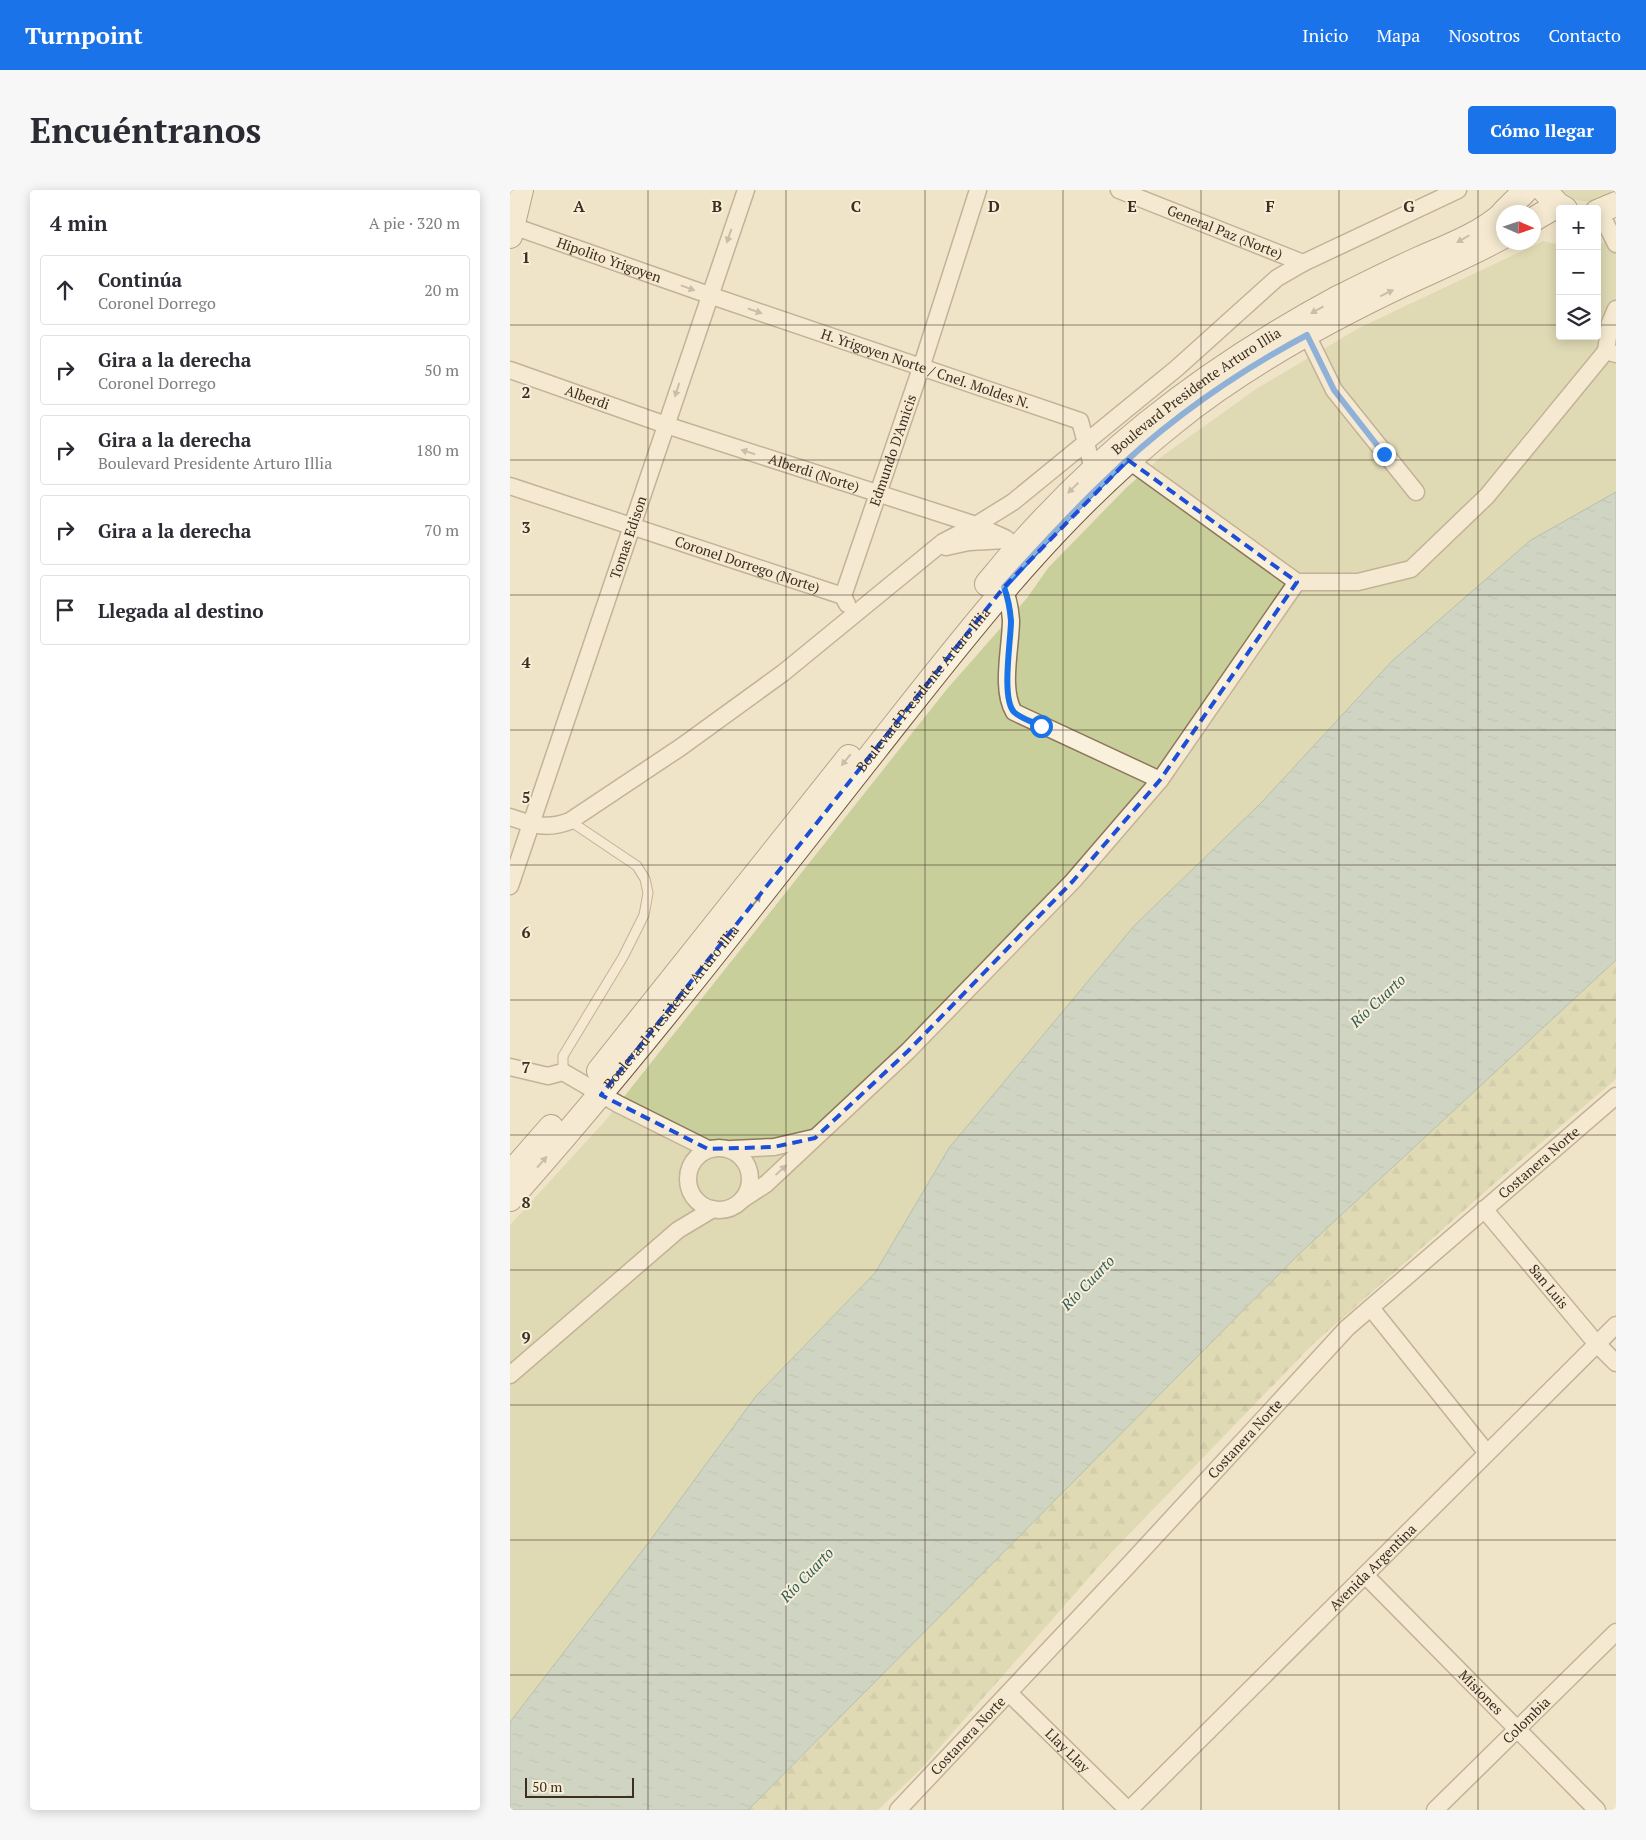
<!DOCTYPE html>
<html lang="es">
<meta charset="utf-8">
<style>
body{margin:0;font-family:"PT Serif",serif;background:#f7f7f7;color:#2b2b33}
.controls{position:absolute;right:15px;top:15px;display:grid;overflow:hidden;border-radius:5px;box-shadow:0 2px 12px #0003}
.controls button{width:45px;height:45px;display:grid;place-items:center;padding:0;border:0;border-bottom:1px solid #e1e1e2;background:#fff;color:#2b2b33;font:25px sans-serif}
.compass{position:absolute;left:986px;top:15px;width:45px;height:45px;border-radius:50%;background:#fff;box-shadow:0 2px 12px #0003;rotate:93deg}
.scale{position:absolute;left:15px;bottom:12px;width:109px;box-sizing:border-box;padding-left:5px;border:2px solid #3d2e20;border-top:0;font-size:14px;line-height:18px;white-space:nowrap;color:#3d2e20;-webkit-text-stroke:4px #f7eed8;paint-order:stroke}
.stop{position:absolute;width:15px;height:15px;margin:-11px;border:4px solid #1a73e8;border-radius:50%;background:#fff}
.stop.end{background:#1a73e8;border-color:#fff;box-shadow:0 1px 5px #0008}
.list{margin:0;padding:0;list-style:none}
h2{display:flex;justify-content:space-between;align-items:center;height:65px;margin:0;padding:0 20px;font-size:21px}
h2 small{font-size:16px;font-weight:400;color:#7c7c81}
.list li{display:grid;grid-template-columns:32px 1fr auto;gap:15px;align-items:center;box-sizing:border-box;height:70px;margin:0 10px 10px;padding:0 10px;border:1px solid #e1e1e2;border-radius:5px}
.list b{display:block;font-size:19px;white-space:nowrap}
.list p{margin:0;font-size:16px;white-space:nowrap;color:#7c7c81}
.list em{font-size:16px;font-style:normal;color:#7c7c81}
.icon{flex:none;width:28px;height:28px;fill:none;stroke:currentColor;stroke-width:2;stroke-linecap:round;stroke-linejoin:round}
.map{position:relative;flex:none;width:1106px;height:1620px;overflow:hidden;border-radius:5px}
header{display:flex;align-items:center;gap:30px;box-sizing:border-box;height:70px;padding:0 25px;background:#1a73e8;color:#fff}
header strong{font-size:24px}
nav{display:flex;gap:28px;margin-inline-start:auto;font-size:18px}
.intro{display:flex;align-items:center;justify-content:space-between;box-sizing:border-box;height:120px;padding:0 30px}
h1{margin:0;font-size:35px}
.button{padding:12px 22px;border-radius:5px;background:#1a73e8;color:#fff;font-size:18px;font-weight:700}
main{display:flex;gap:30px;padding:0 30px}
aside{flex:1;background:#fff;border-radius:5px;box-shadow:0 2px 12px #0003}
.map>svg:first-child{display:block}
</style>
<header>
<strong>Turnpoint</strong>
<nav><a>Inicio</a><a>Mapa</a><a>Nosotros</a><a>Contacto</a></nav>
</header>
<div class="intro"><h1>Encuéntranos</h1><a class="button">Cómo llegar</a></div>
<main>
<aside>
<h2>4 min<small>A pie · 320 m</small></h2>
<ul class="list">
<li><svg class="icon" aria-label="ahead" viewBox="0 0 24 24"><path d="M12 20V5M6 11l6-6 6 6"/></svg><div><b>Continúa</b><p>Coronel Dorrego</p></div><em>20 m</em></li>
<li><svg class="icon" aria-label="right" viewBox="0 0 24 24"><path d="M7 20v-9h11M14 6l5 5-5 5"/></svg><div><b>Gira a la derecha</b><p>Coronel Dorrego</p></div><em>50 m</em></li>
<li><svg class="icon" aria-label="right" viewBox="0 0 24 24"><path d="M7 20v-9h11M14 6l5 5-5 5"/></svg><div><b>Gira a la derecha</b><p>Boulevard Presidente Arturo Illia</p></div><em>180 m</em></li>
<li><svg class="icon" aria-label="right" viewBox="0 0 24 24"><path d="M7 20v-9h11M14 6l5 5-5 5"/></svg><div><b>Gira a la derecha</b></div><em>70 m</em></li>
<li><svg class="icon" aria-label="arrive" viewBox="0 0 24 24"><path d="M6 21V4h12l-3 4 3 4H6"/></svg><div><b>Llegada al destino</b></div></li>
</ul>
</aside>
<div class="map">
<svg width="1106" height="1620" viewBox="0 0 1106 1620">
<defs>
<pattern id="forest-firs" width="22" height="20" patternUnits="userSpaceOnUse" patternTransform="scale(1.25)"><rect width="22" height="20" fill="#c9cf9b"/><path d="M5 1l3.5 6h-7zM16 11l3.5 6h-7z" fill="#aeb285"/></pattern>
<pattern id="water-ripples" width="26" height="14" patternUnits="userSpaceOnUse" patternTransform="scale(1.25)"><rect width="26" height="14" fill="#a9c4bc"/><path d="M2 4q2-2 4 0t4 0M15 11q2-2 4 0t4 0" fill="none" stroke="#8ba098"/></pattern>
</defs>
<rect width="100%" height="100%" fill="#f0e4c8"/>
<g fill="#c9cf9b">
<path d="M1049,0h54c-16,15 -38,15 -54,0z"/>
<polygon points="1106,48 1106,302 751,613 624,736 439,958 365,1083 246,1206 139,1352 0,1532 0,1035 94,932 437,499 517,408 538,378 616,298 651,267 746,199 849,138 1033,51 1050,55 1050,146 1087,146 1087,55"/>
</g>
<polygon fill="url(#forest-firs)" points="1106,770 1106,889 1011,970 802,1155 597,1367 410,1580 368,1620 238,1620 788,1065"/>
<polygon fill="url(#water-ripples)" stroke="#6f938a" points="1106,302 1106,770 788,1065 238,1620 0,1620 0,1532 139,1352 246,1206 365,1083 439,958 624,736 751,613 882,471 1021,350"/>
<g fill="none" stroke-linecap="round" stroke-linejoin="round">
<defs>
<polyline id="service" points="53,882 53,866 113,767 134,725 138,703 135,689 127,676 60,631"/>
<g id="minor">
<path id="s1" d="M609,0l184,73"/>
<polyline points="1090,22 1106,54"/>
<path id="s2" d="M0,35l199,70 371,126 13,48 7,8"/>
<polyline points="797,145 824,200 906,302"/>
<polyline points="1096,161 1100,133 1106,119"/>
<path id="s3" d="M0,180l156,55 310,100 29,13 12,9"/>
<polyline points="618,270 787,392 848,392 901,379 977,306 1096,161 1106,164"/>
<path id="s4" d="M0,296l333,110 4,8"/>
<polyline points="436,357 459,352 496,350"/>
<path d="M492,392c5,12 8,24 9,38 0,27 -11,69 3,92l146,68"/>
<path id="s5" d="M333,406l78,-228 57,-178"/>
<path d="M0,627c23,8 37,13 60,4l111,-74 102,-74 160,-131 33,-17 37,-23 164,-134 100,-90 26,-15 155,-73"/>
<path id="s6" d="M0,696l236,-696"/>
<polyline points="0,877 38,886 53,882 108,914 198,959"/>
<circle cx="209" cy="989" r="31"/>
<polyline points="221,959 264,957 303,948"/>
<polyline points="233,1009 256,994 398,861 563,691 650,590 787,392"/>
<path id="s7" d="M974,1019l112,134 20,20"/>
<polyline points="861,1118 977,1263"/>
<polyline points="0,1185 168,1040 203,1019"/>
<path id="s8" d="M855,1385l232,235"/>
<path id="s9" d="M499,1503l119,117"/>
<path id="s10" d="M388,1620l227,-241 222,-241 269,-232"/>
<path id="s11" d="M619,1620l487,-485"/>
<path id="s12" d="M925,1620l181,-178"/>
</g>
<g id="secondary">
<polyline points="1034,0 1048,15 1055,19"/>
<polyline points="994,22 1016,0"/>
<polyline points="1087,22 1106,14"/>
<polyline points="1024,29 1048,15"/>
<polyline points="0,46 11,0"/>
<path id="s13" d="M477,394c99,-122 210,-210 349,-285 28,-14 56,-28 85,-41 28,-12 60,-24 83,-45"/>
<polyline points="89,881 339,567"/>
<polyline points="0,984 41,937"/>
<path id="s14" d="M0,1009c128,-144 245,-297 365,-449 93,-118 179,-232 298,-327 69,-56 149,-100 229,-138 34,-16 68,-30 102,-49"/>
</g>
</defs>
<use href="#service" stroke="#8d765c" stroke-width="11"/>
<use href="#minor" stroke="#8d765c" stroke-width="19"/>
<use href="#secondary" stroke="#6f573f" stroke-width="26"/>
<use href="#service" stroke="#faf1dc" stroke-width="9"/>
<use href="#minor" stroke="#faf1dc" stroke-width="16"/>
<use href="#secondary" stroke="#faf1dc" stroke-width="24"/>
</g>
<defs><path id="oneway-solid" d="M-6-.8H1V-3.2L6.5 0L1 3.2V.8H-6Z" transform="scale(1.25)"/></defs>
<g fill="#9c907e">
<use href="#oneway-solid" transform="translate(219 46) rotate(109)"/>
<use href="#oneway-solid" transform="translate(953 49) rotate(150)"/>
<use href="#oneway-solid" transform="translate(178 98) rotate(20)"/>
<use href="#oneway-solid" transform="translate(877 103) rotate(-26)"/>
<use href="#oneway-solid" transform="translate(807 120) rotate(151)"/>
<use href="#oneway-solid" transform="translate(245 121) rotate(19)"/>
<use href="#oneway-solid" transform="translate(167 200) rotate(108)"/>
<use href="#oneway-solid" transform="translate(238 262) rotate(-162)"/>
<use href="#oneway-solid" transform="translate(563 298) rotate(136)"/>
<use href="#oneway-solid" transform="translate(336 570) rotate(129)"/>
<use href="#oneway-solid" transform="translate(246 711) rotate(-52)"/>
<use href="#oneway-solid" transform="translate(32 972) rotate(-49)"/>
<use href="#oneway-solid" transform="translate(271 980) rotate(-43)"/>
</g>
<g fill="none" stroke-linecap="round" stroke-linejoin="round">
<path stroke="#1a73e8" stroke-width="6" d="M531,536c-8,-4 -21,-8 -27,-14 -13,-14 -3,-72 -3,-91 -1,-13 -3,-23 -7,-34 33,-36 65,-72 100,-105 59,-58 130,-108 203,-147l27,55 50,64"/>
</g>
<path d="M0 0H1106V1620H0ZM618,270l169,122 -137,198 -87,101 -165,170 -93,87 -41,9 -66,2 -107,-54 403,-508z" fill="#f0e4c8" fill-opacity=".55" fill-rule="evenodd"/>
<path fill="none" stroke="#1d4ed8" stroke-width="4" stroke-dasharray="10 6" stroke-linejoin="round" d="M618,270l169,122 -137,198 -87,101 -165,170 -93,87 -41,9 -66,2 -107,-54 403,-508z"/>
<path fill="none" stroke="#3d2e20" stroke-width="1" stroke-opacity="0.55" d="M138,0v1620M276,0v1620M415,0v1620M553,0v1620M691,0v1620M829,0v1620M968,0v1620M0,135h1050M1087,135h19M0,270h1106M0,405h1106M0,540h1106M0,675h1106M0,810h1106M0,945h1106M0,1080h1106M0,1215h1106M0,1350h1106M0,1485h1106"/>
<g text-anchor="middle" stroke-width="4" stroke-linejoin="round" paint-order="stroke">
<g font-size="14" fill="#3d2e20" stroke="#f7eed8">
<text dy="5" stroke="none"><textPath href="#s1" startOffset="114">General Paz (Norte)</textPath></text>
<text dy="5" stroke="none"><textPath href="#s2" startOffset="105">Hipolito Yrigoyen</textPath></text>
<text dy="5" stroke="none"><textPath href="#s2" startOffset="440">H. Yrigoyen Norte / Cnel. Moldes N.</textPath></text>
<text dy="5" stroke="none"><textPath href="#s13" startOffset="286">Boulevard Presidente Arturo Illia</textPath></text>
<text dy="5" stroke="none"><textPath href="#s3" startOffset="82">Alberdi</textPath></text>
<text dy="5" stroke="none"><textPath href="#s5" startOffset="154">Edmundo D'Amicis</textPath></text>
<text dy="5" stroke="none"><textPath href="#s3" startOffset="321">Alberdi (Norte)</textPath></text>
<text dy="5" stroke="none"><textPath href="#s6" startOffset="368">Tomas Edison</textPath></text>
<text dy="5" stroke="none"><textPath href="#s4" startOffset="250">Coronel Dorrego (Norte)</textPath></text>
<text dy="5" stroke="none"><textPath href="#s14" startOffset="656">Boulevard Presidente Arturo Illia</textPath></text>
<text dy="5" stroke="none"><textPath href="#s14" startOffset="251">Boulevard Presidente Arturo Illia</textPath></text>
<text dy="5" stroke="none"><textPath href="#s10" startOffset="912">Costanera Norte</textPath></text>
<text dy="5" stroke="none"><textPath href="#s7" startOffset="101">San Luis</textPath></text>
<text dy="5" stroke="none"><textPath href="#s10" startOffset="508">Costanera Norte</textPath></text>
<text dy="5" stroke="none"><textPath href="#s11" startOffset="344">Avenida Argentina</textPath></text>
<text dy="5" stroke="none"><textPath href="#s8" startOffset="165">Misiones</textPath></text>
<text dy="5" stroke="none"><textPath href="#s12" startOffset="128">Colombia</textPath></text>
<text dy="5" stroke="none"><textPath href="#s10" startOffset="102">Costanera Norte</textPath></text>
<text dy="5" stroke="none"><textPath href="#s9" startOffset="82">Llay Llay</textPath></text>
</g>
<g font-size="15" font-style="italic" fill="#2f5d5a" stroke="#f7eed8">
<text transform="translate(868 811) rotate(-43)" y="5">Río Cuarto</text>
<text transform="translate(578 1093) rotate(-46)" y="5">Río Cuarto</text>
<text transform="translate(297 1385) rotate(-46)" y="5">Río Cuarto</text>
</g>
</g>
<g font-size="16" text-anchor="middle" font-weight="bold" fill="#3d2e20" stroke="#f7eed8" stroke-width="4" stroke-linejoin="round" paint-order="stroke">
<text x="69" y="22">A</text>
<text x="207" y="22">B</text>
<text x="346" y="22">C</text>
<text x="484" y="22">D</text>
<text x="622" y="22">E</text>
<text x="760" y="22">F</text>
<text x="899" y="22">G</text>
<text x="16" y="73">1</text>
<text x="16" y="208">2</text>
<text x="16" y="343">3</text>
<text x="16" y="478">4</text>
<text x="16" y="613">5</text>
<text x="16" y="748">6</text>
<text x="16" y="883">7</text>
<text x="16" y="1018">8</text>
<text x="16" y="1153">9</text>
</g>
</svg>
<div class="controls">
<button>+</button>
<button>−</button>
<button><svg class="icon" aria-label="layers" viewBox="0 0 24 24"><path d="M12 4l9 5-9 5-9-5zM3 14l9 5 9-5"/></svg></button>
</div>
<svg class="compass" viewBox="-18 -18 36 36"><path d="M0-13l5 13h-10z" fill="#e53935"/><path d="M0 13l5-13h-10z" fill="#7c7c81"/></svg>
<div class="scale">50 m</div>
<div class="stop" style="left:531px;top:536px"></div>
<div class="stop end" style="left:874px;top:264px"></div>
</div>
</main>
